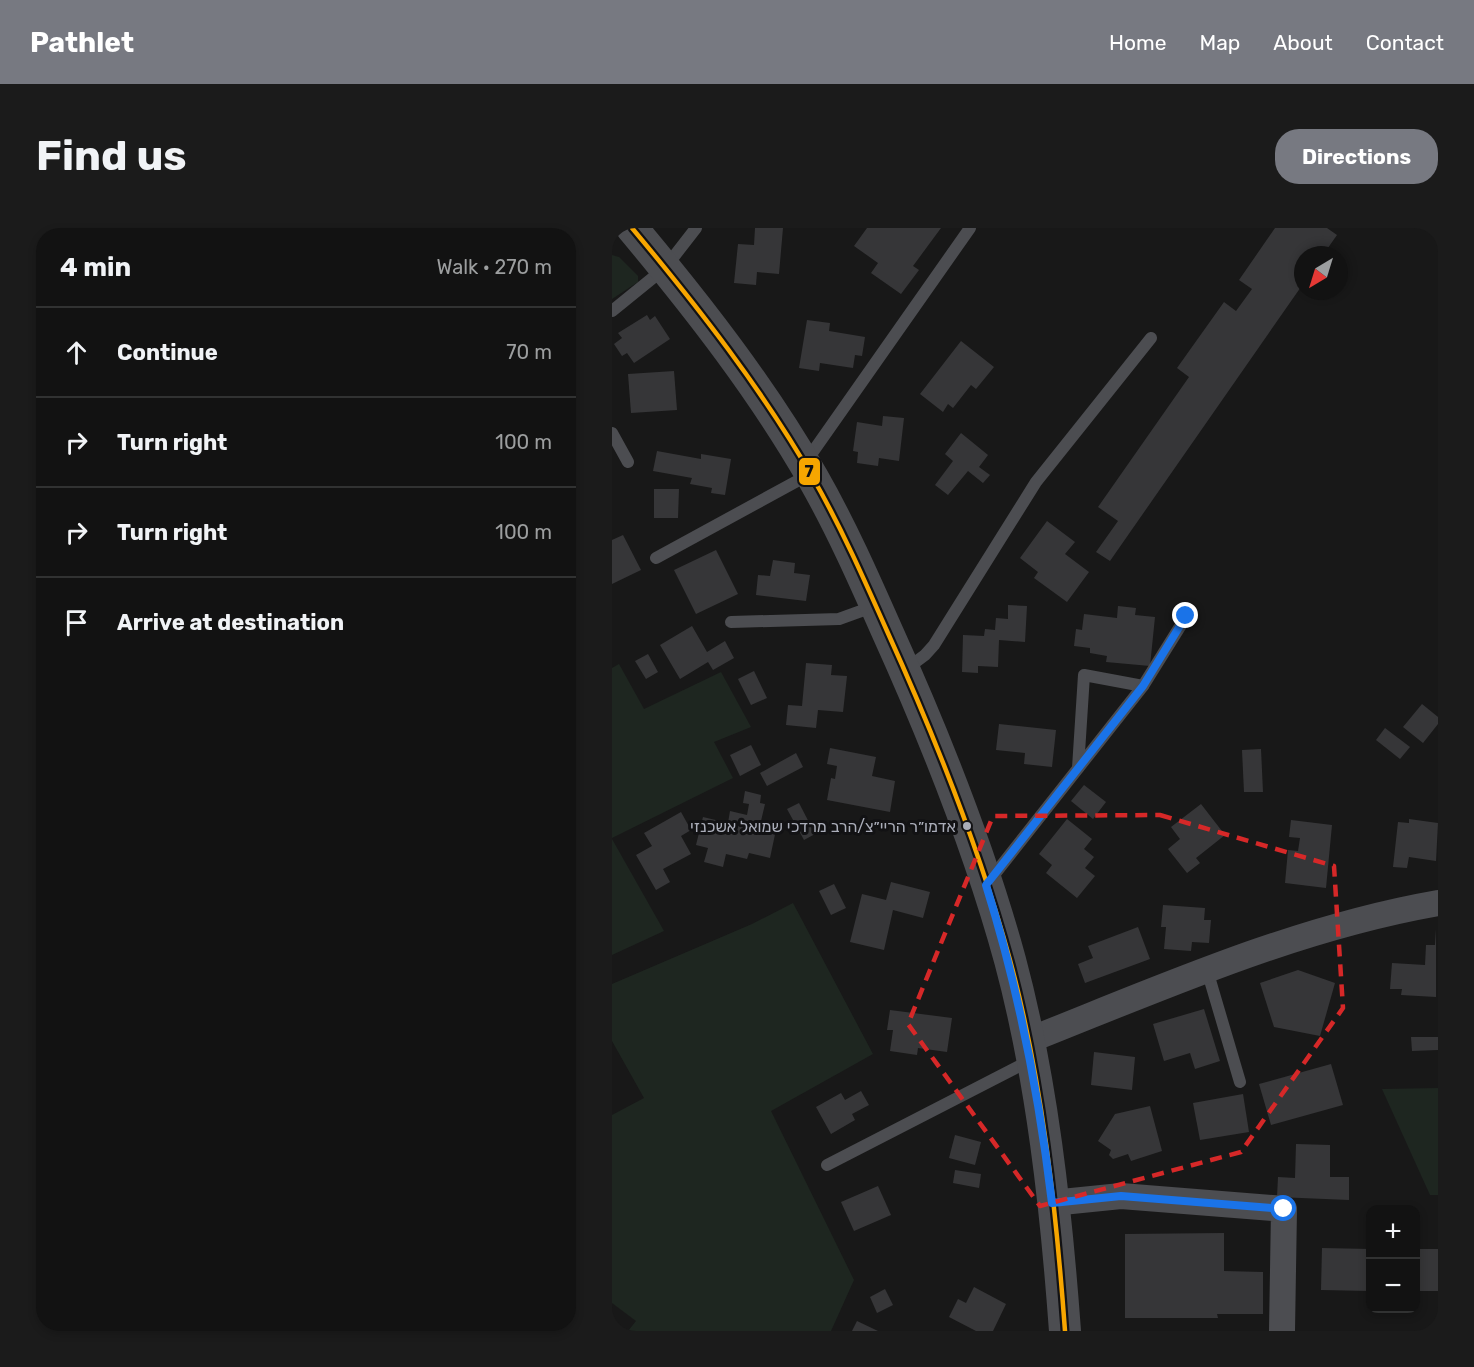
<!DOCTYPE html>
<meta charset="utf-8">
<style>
body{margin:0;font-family:Rubik,"Noto Sans Hebrew",sans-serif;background:#1b1b1b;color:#f1f3f6}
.controls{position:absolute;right:18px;bottom:18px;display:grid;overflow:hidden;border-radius:12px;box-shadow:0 3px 9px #0003}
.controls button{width:54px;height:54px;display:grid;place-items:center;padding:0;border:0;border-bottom:2px solid #313232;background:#121212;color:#f1f3f6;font:30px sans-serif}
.compass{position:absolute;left:682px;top:18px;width:54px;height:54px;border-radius:50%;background:#121212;box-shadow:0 3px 9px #0003;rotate:218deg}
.stop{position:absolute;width:18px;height:18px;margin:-14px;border:4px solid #1a73e8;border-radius:50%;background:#fff}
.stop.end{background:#1a73e8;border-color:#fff;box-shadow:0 2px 6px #0008}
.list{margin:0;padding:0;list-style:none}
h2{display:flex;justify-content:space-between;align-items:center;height:78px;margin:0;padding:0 24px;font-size:26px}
h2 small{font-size:20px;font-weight:400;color:#9c9e9f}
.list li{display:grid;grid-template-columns:39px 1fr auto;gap:18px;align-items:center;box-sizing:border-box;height:90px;padding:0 24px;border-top:2px solid #313232}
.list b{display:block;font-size:22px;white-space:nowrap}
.list em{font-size:20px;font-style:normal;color:#9c9e9f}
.icon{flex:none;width:33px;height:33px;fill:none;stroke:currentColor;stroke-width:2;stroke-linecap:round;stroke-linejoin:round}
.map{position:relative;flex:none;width:826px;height:1103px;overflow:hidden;border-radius:24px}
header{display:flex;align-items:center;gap:36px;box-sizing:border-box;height:84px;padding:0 30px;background:#777981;color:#fff}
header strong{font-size:28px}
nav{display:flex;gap:33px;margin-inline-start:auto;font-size:21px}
.intro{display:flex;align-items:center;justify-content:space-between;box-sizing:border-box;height:144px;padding:0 36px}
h1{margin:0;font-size:42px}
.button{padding:15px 27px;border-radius:24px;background:#777981;color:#fff;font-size:21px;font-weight:700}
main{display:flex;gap:36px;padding:0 36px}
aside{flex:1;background:#121212;border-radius:24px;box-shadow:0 3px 9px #0003}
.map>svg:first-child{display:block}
</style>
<header>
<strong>Pathlet</strong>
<nav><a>Home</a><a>Map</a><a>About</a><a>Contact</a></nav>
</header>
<div class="intro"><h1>Find us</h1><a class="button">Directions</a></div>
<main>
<aside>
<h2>4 min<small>Walk · 270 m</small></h2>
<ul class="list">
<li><svg class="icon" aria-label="ahead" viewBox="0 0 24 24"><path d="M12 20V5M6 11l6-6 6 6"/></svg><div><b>Continue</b></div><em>70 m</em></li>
<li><svg class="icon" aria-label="right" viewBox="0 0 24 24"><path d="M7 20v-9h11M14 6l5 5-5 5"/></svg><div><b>Turn right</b></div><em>100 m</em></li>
<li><svg class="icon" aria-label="right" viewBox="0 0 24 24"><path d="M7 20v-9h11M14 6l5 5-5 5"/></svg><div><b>Turn right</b></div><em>100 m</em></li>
<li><svg class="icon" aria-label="arrive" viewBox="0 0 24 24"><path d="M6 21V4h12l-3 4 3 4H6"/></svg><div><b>Arrive at destination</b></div></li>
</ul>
</aside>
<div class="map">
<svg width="826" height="1103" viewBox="0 0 826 1103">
<rect width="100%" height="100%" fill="#181818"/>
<g fill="#1e2620">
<polygon points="0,27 7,29 26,48 26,54 0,71"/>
<polygon points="7,436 32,481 109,444 139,499 102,514 121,550 0,610 0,440"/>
<polygon points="0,611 52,703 0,727"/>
<polygon points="181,675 261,826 159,883 242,1052 219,1103 16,1103 24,1093 0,1075 0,887 32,870 0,813 0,756 140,696"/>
<polygon points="826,860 826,967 818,967 770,861"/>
</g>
<g fill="#363638">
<polygon points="143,0 171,0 167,46 145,44 144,57 122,55 126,16 142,17"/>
<polygon points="255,0 329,0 301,38 307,42 289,66 259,45 266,35 242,18"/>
<polygon points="663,0 715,0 725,7 711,27 691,27 691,56 498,333 484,324 506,293 486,279 577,149 565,140 612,74 624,83 640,61 627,52"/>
<polygon points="35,87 38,92 43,88 58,111 22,135 15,125 10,128 2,116 10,110 6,105"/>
<polygon points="195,92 218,95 217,103 253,109 250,128 243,127 241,140 208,135 207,143 187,140"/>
<polygon points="349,113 382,139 364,161 359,157 341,180 336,176 331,184 308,166"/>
<polygon points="62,143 65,182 19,185 16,146"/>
<polygon points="271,188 292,190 287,233 267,230 266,238 245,235 246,224 241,223 245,194 270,198"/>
<polygon points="349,205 376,227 367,239 378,247 371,255 356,243 336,267 323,257 341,233 333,226"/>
<polygon points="45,223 89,231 89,226 119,231 113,267 99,265 100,260 78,256 80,250 41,243"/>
<polygon points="42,261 67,261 66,290 42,290"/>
<polygon points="435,293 463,314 453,326 477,344 455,374 422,350 426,344 408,330"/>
<polygon points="11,307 29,342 0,356 0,312"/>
<polygon points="104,322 126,366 84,386 62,342"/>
<polygon points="161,332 183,335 182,345 198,347 194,373 144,367 146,347 158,348"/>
<polygon points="396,377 415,378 413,414 387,412 386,439 366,438 366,445 350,444 351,407 372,408 373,401 383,402 384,390 396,391"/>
<polygon points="506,378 524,380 523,387 543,389 538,438 494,434 495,428 478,425 478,420 462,418 464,401 470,402 472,386 505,390"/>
<polygon points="80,398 95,424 113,413 122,430 101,442 96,434 68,451 48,417"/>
<polygon points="36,426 46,444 34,451 23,433"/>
<polygon points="194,435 220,437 219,447 235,448 231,484 206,482 204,500 174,497 176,477 190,478"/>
<polygon points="142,443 155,470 139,477 126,451"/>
<polygon points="810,476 826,489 826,496 811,515 791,499"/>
<polygon points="387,496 444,502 440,539 412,536 413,525 384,522"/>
<polygon points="773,500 798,519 788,531 764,512"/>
<polygon points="139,517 149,537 128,548 118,527"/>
<polygon points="218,520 264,529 260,548 283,553 278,584 215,572 219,550 223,551 225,538 215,536"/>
<polygon points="649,521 651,564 632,564 630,522"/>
<polygon points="184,525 191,539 155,558 148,545"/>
<polygon points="472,557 494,574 481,591 459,573"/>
<polygon points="133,563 149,567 148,575 153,576 149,593 165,597 158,630 137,625 135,631 114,626 111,639 92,634 96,620 84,617 91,589 116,595 118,583 135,587 137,576 131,575"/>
<polygon points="187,575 203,606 192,612 175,581"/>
<polygon points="589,576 613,607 584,630 588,635 575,645 556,621 568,611 559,599"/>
<polygon points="69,584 79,602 69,608 79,626 51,641 58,654 44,662 24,627 40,618 32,605"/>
<polygon points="455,591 480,611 472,621 482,629 473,640 483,648 465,670 434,645 440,637 427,626"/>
<polygon points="797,591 826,595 824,633 797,629 795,640 781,639 786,594 797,595"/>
<polygon points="679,592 720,597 714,660 673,655 676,622 686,623 688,610 677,609"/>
<polygon points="279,654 318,664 311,690 281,682 272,722 238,714 250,666 274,672"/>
<polygon points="222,656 234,680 219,687 207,663"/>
<polygon points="551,677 593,680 592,692 599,692 597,715 580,714 579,723 552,721 554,699 549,699"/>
<polygon points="526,699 538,731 473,755 466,736 481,730 476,718"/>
<polygon points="824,701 824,769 789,767 790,761 778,761 780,735 813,737 814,717 823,717"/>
<polygon points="686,742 723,755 708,808 662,799 648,755"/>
<polygon points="592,781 608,833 583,841 578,825 552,833 541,796"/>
<polygon points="278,782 340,790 335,824 306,820 305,827 278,823 281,802 275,802"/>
<polygon points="799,809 826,809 826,822 800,823"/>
<polygon points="482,824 523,829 520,862 479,857"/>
<polygon points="719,836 731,877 659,897 647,856"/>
<polygon points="249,863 257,877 240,886 243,892 219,906 204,879 229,865 233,872"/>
<polygon points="631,866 637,904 588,912 581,875"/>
<polygon points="538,878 550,923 519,933 516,926 501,931 497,927 499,922 486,913 503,886"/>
<polygon points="343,907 369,914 363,937 337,930"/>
<polygon points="684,916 718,917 718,949 737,949 737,972 665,969 666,949 683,950"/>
<polygon points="343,942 369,946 367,960 341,955"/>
<polygon points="266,958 279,987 242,1003 229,974"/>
<polygon points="612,1005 612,1043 651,1044 651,1086 605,1086 606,1090 513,1090 513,1006"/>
<polygon points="710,1020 758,1021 758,1063 709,1062"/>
<rect x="804" y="1021" width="22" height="42"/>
<polygon points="362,1059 394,1076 381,1103 364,1103 337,1089 346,1071 354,1075"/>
<polygon points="273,1061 281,1077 265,1085 258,1069"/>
<polygon points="245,1093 266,1103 240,1103"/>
</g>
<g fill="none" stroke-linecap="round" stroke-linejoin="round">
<g stroke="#4c4d51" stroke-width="12">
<polyline points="0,4 5,0"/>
<polyline points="0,83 53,40 84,0"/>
<polyline points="0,205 16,234"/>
<polyline points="193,235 358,0"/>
<polyline points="44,330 198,246"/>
<polyline points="119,394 227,391 263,378"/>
<polyline points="293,442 313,427 322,417 424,254 539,110"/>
<polyline points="466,540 472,447 531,458"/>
<polyline points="378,652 531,458 574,389"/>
<polyline points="595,742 628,854"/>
<polyline points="215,937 419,832"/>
</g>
<g stroke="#4c4d51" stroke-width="26">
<path d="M415,813c134,-53 268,-113 411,-138"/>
<polyline points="440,975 509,968 672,981 670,1103"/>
</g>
<path stroke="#4c4d51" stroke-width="32" d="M20,0c66,79 130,161 181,250 28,49 51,101 74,153 48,106 92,216 123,329 32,119 46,248 55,371"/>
<defs>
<path id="bus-1" d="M20,0c66,79 130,161 181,250 28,49 51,101 74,153 48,106 92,216 123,329 32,119 46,248 55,371"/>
</defs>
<use href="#bus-1" stroke="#121214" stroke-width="9"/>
<use href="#bus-1" stroke="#f7a600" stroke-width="4.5"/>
</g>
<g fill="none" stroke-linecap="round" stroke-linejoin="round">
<path stroke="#1a73e8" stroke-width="8" d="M574,388l-43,70 -157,199c33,105 53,209 66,318l69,-7 163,13"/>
</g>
<path fill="none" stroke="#d62828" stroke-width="4.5" stroke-dasharray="12 8" stroke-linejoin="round" d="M548,587l174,51 9,142 -102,144 -201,54 -132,-182 85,-208z"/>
<circle fill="#aaadb9" stroke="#121214" stroke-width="2" cx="355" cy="598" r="5"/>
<g text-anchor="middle" stroke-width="6" stroke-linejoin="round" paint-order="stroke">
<g font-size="16" fill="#aaadb9" stroke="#121214" text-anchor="end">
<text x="344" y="604">אדמו״ר הריי״צ/הרב מרדכי שמואל אשכנזי</text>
</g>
</g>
<rect stroke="#121214" stroke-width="2" x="186" y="229" width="23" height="29" rx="6" fill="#f7a600"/>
<g font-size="16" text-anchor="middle" font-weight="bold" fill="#111">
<text x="197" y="249">7</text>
</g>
</svg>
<div class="controls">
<button>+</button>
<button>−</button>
</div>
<svg class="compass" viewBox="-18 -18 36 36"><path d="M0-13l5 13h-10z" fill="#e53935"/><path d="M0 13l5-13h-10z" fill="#9c9e9f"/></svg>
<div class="stop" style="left:672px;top:981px"></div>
<div class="stop end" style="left:574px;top:388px"></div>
</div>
</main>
